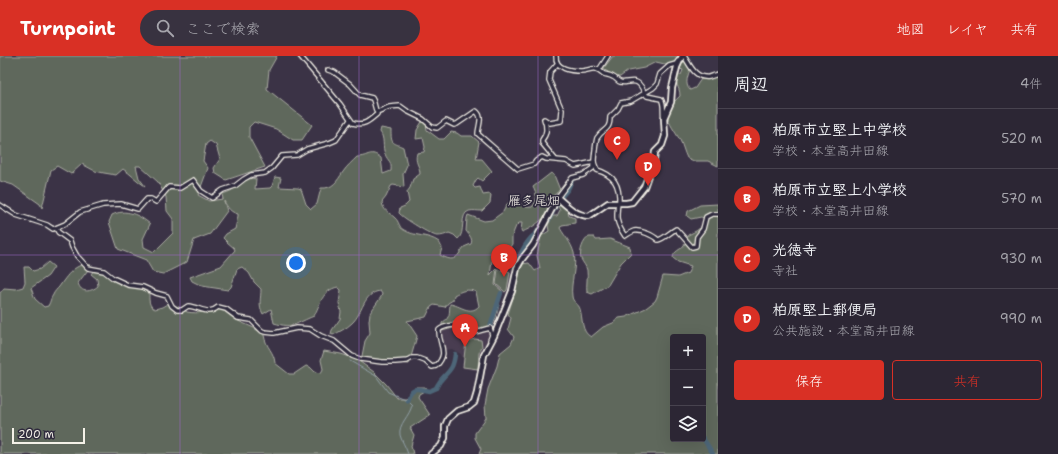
<!DOCTYPE html>
<html lang="ja">
<meta charset="utf-8">
<style>
body{margin:0;font-family:"Shantell Sans","Klee One",sans-serif;background:#383240;color:#f1f3f6}
.controls{position:absolute;right:12px;bottom:12px;display:grid;overflow:hidden;border-radius:4px;box-shadow:0 4px 16px #0002}
.controls button{width:36px;height:36px;display:grid;place-items:center;padding:0;border:0;border-bottom:1px solid #48434f;background:#2c2634;color:#f1f3f6;font:20px sans-serif}
.scale{position:absolute;left:12px;bottom:10px;width:73px;box-sizing:border-box;padding-left:4px;border:2px solid #f4f1e8;border-top:0;font-size:11px;line-height:14px;white-space:nowrap;color:#f4f1e8;-webkit-text-stroke:3px #2f2a3d;paint-order:stroke}
.you{position:absolute;left:296px;top:207px;width:14px;height:14px;margin:-10px;border:3px solid #fff;border-radius:50%;background:#1a73e8;box-shadow:0 0 0 6px #1a73e833}
.badge{display:grid;place-items:center;width:26px;height:26px;border-radius:50%;background:#d93025;color:#fff;font-size:13px;font-weight:700}
.pin{position:absolute;translate:-50% -33px;filter:drop-shadow(0 1px 2px #0008)}
.pin::after{content:'';position:absolute;top:21px;width:14px;height:12px;background:inherit;clip-path:polygon(0 0,100% 0,50% 100%)}
.list{margin:0;padding:0;list-style:none}
h2{display:flex;justify-content:space-between;align-items:center;height:52px;margin:0;padding:0 16px;font-size:17px}
h2 small{font-size:13px;font-weight:400;color:#a6a5ac}
.list li{display:grid;grid-template-columns:26px 1fr auto;gap:12px;align-items:center;box-sizing:border-box;height:60px;padding:0 16px;border-top:1px solid #48434f}
.list b{display:block;font-size:15px;white-space:nowrap}
.list p{margin:0;font-size:13px;white-space:nowrap;color:#a6a5ac}
.list em{font-size:13px;font-style:normal;color:#a6a5ac}
.actions{display:flex;gap:8px;padding:12px 16px}
.actions a{flex:1;padding:9px 0;border:1px solid #d93025;border-radius:4px;text-align:center;font-size:14px;color:#d93025}
.actions .main{background:#d93025;color:#fff}
.icon{flex:none;width:22px;height:22px;fill:none;stroke:currentColor;stroke-width:2;stroke-linecap:round;stroke-linejoin:round}
.map{position:relative;flex:none;width:718px;height:398px;overflow:hidden}
header{display:flex;align-items:center;gap:24px;box-sizing:border-box;height:56px;padding:0 20px;background:#d93025;color:#fff}
header strong{font-size:19px}
nav{display:flex;gap:22px;margin-inline-start:auto;font-size:14px}
.search{width:280px;height:36px;background:#383240;display:flex;align-items:center;gap:10px;box-sizing:border-box;padding:0 14px;border-radius:22px;color:#a6a5ac;font-size:15px}
main{display:flex}
aside{flex:1;background:#2c2634}
.map>svg:first-child{display:block}
</style>
<header>
<strong>Turnpoint</strong>
<div class="search"><svg class="icon" aria-label="search" viewBox="0 0 24 24"><circle cx="10" cy="10" r="6"/><path d="M15 15l6 6"/></svg>ここで検索</div>
<nav><a>地図</a><a>レイヤ</a><a>共有</a></nav>
</header>
<main>
<div class="map">
<svg width="718" height="398" viewBox="0 0 718 398">
<rect width="100%" height="100%" fill="#3b3346"/>
<filter id="ink" filterUnits="userSpaceOnUse"><feTurbulence type="fractalNoise" baseFrequency=".025" numOctaves="2"/><feDisplacementMap in="SourceGraphic" scale="8" xChannelSelector="R" yChannelSelector="G"/><feConvolveMatrix kernelMatrix="1 2 1 2 8 2 1 2 1" color-interpolation-filters="sRGB"/></filter>
<g filter="url(#ink)">
<g fill="#4a3e51">
<polygon points="514,195 520,196 516,207 508,236 505,238 495,229 498,209 500,203 504,202 508,199 511,200"/>
<polygon points="458,271 489,274 491,279 480,315 462,312 463,303 461,298 452,293 444,294 440,282 442,275"/>
</g>
<g fill="#5f685c" stroke="#aaaca2" fill-rule="evenodd">
<path d="M0,0h277l-8,14 -2,19 45,36 -10,15h-9l-17,-11 -22,-7 -5,5v10l16,30 -39,13 -11,-7 -1,-5 6,-9 -4,-14 -6,-4 -4,3 -3,17 5,7 -10,27 11,6 14,-2 -1,-5c4,-1 7,-2 10,-4 8,-4 14,-14 24,-11l-1,10 15,-1 2,-2 3,-9 6,1 -2,9 19,1 3,1 5,15 5,5 6,-5 4,-16c12,1 16,-7 22,-16 4,-6 9,-10 14,-15 12,0 13,-8 24,1l2,16 8,-3c1,-11 -3,-9 -6,-17 -3,-7 0,-16 -5,-22l1,-4 10,2c0,14 1,12 12,17l4,18 -4,9 1,13 -11,-2 -2,1 -5,11 -4,5c1,9 7,10 13,16 4,3 4,10 9,12 11,7 24,4 35,12l3,6 -2,7c15,8 16,3 24,-8l7,-3c2,-5 -1,-8 -5,-13l1,-13 1,-3 16,6 8,-1 11,-8 4,-8 5,-4c8,1 11,9 20,7 6,-7 5,-12 1,-20l18,-14 3,2 6,15c-14,11 -10,10 -14,26 -8,7 -14,12 -24,16l-1,-2 1,-7h-3l-3,3 -4,10v8l-2,3 -18,14 -2,14 7,-7 -2,17 7,6c-3,10 -5,33 -13,38 -5,3 -13,4 -18,5 -11,-10 -17,-6 -29,-3v-8c9,-6 7,-10 8,-19 10,1 20,12 29,2l-3,-14c-8,-4 -15,-1 -22,3l-1,5 -5,3 -3,4 -11,-2 -3,2 -5,10 -19,4 10,15 -8,28 -46,-5 -1,-3 3,-15 5,-8 -1,-12 1,-8 11,-16 1,-3 -2,-3c-17,2 -17,22 -28,32 -5,5 -13,9 -19,12l-2,-1 1,-4 8,-11 1,-7 -2,-9 2,-13 -3,-3c-16,3 -18,18 -24,29 -18,7 -20,13 -40,7l-3,-14 -8,5c-5,-9 -2,-15 -2,-25l-7,-7 -5,-9 -7,-6 -5,2 -6,18 -3,3 -26,-4 -10,-5 -2,-4 31,-11 14,-16 -1,-2 -7,-6 -4,-4 3,-4 9,-5 3,-13v-2c-8,-2 -10,-6 -14,-13l3,10 -17,23 -16,6 -7,22 -24,12 -10,-2 -7,-12 -28,-11 -9,-27 3,-7c14,-7 27,0 38,9l-7,15 1,8 10,5 19,-19v-14l-6,-8 -1,-14 -8,-15 -18,-16h-4l3,12 6,8c-8,-5 -14,-12 -22,-17l-7,6 -12,-2 -9,-2 -13,-7 -11,10 -14,-8 -6,4 -9,38 -2,-4 -27,-19 -13,-4z"/>
<polygon points="613,0 678,0 677,4 669,9 656,6 644,12 628,15 620,21 616,21 603,13"/>
<path d="M683,3l8,8c-3,8 -7,17 -1,23l5,-2 6,-9h7l10,-3v90l-10,-5h-14l-7,-3c-3,-6 -4,-12 -7,-18 -12,-20 -20,-26 0,-44 0,-10 -6,-11 -3,-21h4l2,-5 -3,-1z"/>
<path d="M423,64l3,3 1,7 12,9h5l7,-7 6,1 4,3h11l7,6 -3,17h6l10,12 -10,10 -4,-3 -2,2 -3,6 2,2 5,-1 3,8 7,-1 1,1 -1,8 -8,8c-4,0 -9,-1 -13,0 -10,3 -3,22 -11,28l-4,-4 -5,-2c-4,2 -7,3 -12,3 -5,0 -34,-18 -38,-23l1,-5 5,-2 4,-4 -2,-10 3,-4 3,-9 7,-5c0,-9 -6,-11 -3,-21l7,-1 1,-5 -2,-9 -7,1 1,-9z"/>
<path d="M560,148l7,3 2,9 6,2v5l-13,2 -2,3c5,9 11,14 14,25 3,13 -4,31 -2,43 0,6 7,8 8,13 3,10 1,23 11,28l12,-10 10,-4 6,-5 7,-1 20,-9 9,-7 2,-4 6,-21 15,1 10,-4 3,-7 -13,-4 -5,-4c1,-8 7,-7 11,-13 2,-2 2,-7 4,-10 8,-4 15,-6 16,-17l-3,-1 -10,2 -4,-3 1,-5 12,-6 18,-1v250h-239l2,-5 -6,-11v-5l11,-15 -1,-13 3,-16 9,-23 3,-13 11,-9 3,-7 -6,-8 3,-11 -3,-4 10,-32 3,-18 8,-1 6,8 5,-3 -3,-12 4,-20 8,-5 -1,-6 5,-9h4l3,-6 -2,-3zM673,281h30v102h-30z"/>
<path d="M589,181h5l2,3 14,-1 20,8 1,6 -10,10 -13,22 -16,9 -5,-2c-1,-7 1,-15 0,-22 -1,-4 -4,-7 -6,-11 -2,-7 2,-19 8,-22z"/>
<path d="M48,206l6,5 -6,9 -17,12 4,11 9,8 4,-1c3,-5 2,-7 5,-11 1,-3 4,-6 6,-8 7,-10 17,-26 32,-22v1l-13,17c3,11 13,9 20,3l-1,-7 -6,-5c3,-5 9,-6 14,-5l7,8 26,10 11,6c0,6 -1,13 6,16l7,-2 7,-4 12,5 6,4c5,1 12,1 17,0 6,0 11,-3 17,-3l15,11 18,8 10,7c2,13 10,16 11,28l14,11h5l12,-8 4,1 5,5 6,1 2,-4 -2,-9 3,-9 17,3 15,5 18,13 12,12 11,14h8l11,-11h9l1,3 -7,4 -1,3 12,18 -20,13 4,7 -3,11 2,8h-413v-161l4,-5 12,1 7,-2 2,-5 -1,-15h5l4,4 7,-2z"/>
<polygon points="498,213 501,215 502,213 510,216 507,234 505,236 496,228"/>
<polygon points="475,283 481,284 482,290 479,297 478,313 463,311 466,285"/>
</g>
<g fill="none" stroke-linecap="round" stroke-linejoin="round">
<path stroke="#909ea5" stroke-width="1" d="M350,305l26,15 12,16 19,8 5,5c-2,11 -14,19 -12,30 1,5 6,12 8,19"/>
<g stroke="#4e6678" stroke-width="4.5">
<polyline points="549,164 558,145 568,133 572,124"/>
<path d="M516,207c4,-8 12,-26 20,-29l3,-5"/>
<polyline points="490,271 501,237"/>
<path d="M407,344c5,-15 10,-11 22,-9l7,-3c7,-16 17,-13 19,-34"/>
<polyline points="703,382 713,398"/>
</g>
<defs>
<g id="minor">
<path d="M300,0l40,48 13,19c11,3 16,-2 24,-9v-2l12,-5 11,-1 7,5 16,8 9,8 5,1 9,-7 8,4 3,-1 19,-13c8,6 2,15 2,23l40,35 16,-5 2,-3 6,-4 4,2 20,2 9,5 19,-4"/>
<path d="M556,0c-1,13 15,15 25,15 5,0 11,-3 15,-2 4,1 5,3 8,5 3,1 6,1 9,3 3,1 4,4 7,5 5,2 10,-2 16,0 6,2 7,10 11,14l14,3c4,6 1,12 3,19"/>
<path d="M684,0c6,9 11,23 25,21 3,-1 6,-2 9,-3"/>
<path d="M328,14l6,2 16,12 10,11 12,3c3,4 2,10 5,14"/>
<polyline points="599,14 608,0"/>
<path d="M555,103l-13,-16v-3c5,-6 5,-14 2,-21l6,4 11,-2 1,-11 -13,-30 1,-8 7,-8"/>
<polyline points="557,142 572,122 583,119 593,112 593,109"/>
<path d="M618,147c-2,15 -2,20 7,33 3,-2 6,-4 9,-5 7,-1 19,4 24,9 6,-1 12,-8 18,-11l16,18 4,-1 1,-9 6,-8 3,-12 6,-3h6"/>
<path d="M619,147c1,-18 -5,-28 -22,-33 -1,-3 -3,-6 -3,-9 0,-3 2,-21 3,-23 6,-10 13,-6 13,-21l8,-8 3,-6 10,-2 22,-13 4,-4 3,-10 9,-8 7,-2 2,-3"/>
<polyline points="0,149 16,159 47,169 53,173 65,168 80,156 103,149 121,148 138,153 147,143 151,143 156,146 169,131 180,132 193,124 201,135 212,142 223,134 235,130 244,123 251,119 265,117 272,112 282,100 297,99 307,93 329,87 336,84 350,64"/>
<path d="M56,172l2,4 12,9 2,6 5,9 11,12 16,3 9,7 15,7 15,2 13,6 11,3 5,10 5,4h5l6,-4c12,1 20,10 30,1l8,2 12,9 13,2 11,11 3,1 9,1 23,-5 13,1 11,7 13,5 18,15 8,3 22,3h13l12,-1 5,-3h5l8,3 7,6 4,-1c14,-14 2,-21 3,-36 4,-4 19,-7 25,-4 3,2 3,5 7,6 5,1 13,-3 19,-4l2,7 -2,5"/>
</g>
<path id="major" d="M431,398l10,-8 4,-8v-12l3,-7 9,-8 12,-4 5,-4 3,-10 7,-38 10,-19 18,-45 5,-23 5,-9 11,-14 20,-38 2,-7 4,-1c9,8 17,16 30,17l19,-13h18l6,-1 12,-15 4,-11 5,-7 2,-17 7,-7 3,-9 -1,-18 7,-16 1,-14 5,-21 5,-11"/>
</defs>
<use href="#minor" stroke="#f4f1e8" stroke-width="6"/>
<use href="#major" stroke="#f4f1e8" stroke-width="8"/>
<use href="#minor" stroke="#2f2a3d" stroke-width="3.5"/>
<use href="#major" stroke="#2f2a3d" stroke-width="4.5"/>
</g>
</g>
<path fill="none" stroke="#9f67cb" stroke-width="1" stroke-opacity="0.55" d="M180,0v398M359,0v398M538,0v398M0,199h718"/>
<g text-anchor="middle" stroke-width="3.5" stroke-linejoin="round" paint-order="stroke">
<g font-size="13" fill="#f4f1e8" stroke="#2f2a3d">
<text x="534" y="149">雁多尾畑</text>
</g>
</g>
</svg>
<div class="controls">
<button>+</button>
<button>−</button>
<button><svg class="icon" aria-label="layers" viewBox="0 0 24 24"><path d="M12 4l9 5-9 5-9-5zM3 14l9 5 9-5"/></svg></button>
</div>
<div class="scale">200 m</div>
<div class="you"></div>
<div class="pin badge" style="left:465px;top:291px">A</div>
<div class="pin badge" style="left:504px;top:221px">B</div>
<div class="pin badge" style="left:617px;top:104px">C</div>
<div class="pin badge" style="left:648px;top:130px">D</div>
</div>
<aside>
<h2>周辺<small>4件</small></h2>
<ul class="list">
<li><span class="badge">A</span><div><b>柏原市立堅上中学校</b><p>学校 · 本堂高井田線</p></div><em>520 m</em></li>
<li><span class="badge">B</span><div><b>柏原市立堅上小学校</b><p>学校 · 本堂高井田線</p></div><em>570 m</em></li>
<li><span class="badge">C</span><div><b>光徳寺</b><p>寺社</p></div><em>930 m</em></li>
<li><span class="badge">D</span><div><b>柏原堅上郵便局</b><p>公共施設 · 本堂高井田線</p></div><em>990 m</em></li>
</ul>
<div class="actions"><a class="main">保存</a><a>共有</a></div>
</aside>
</main>
